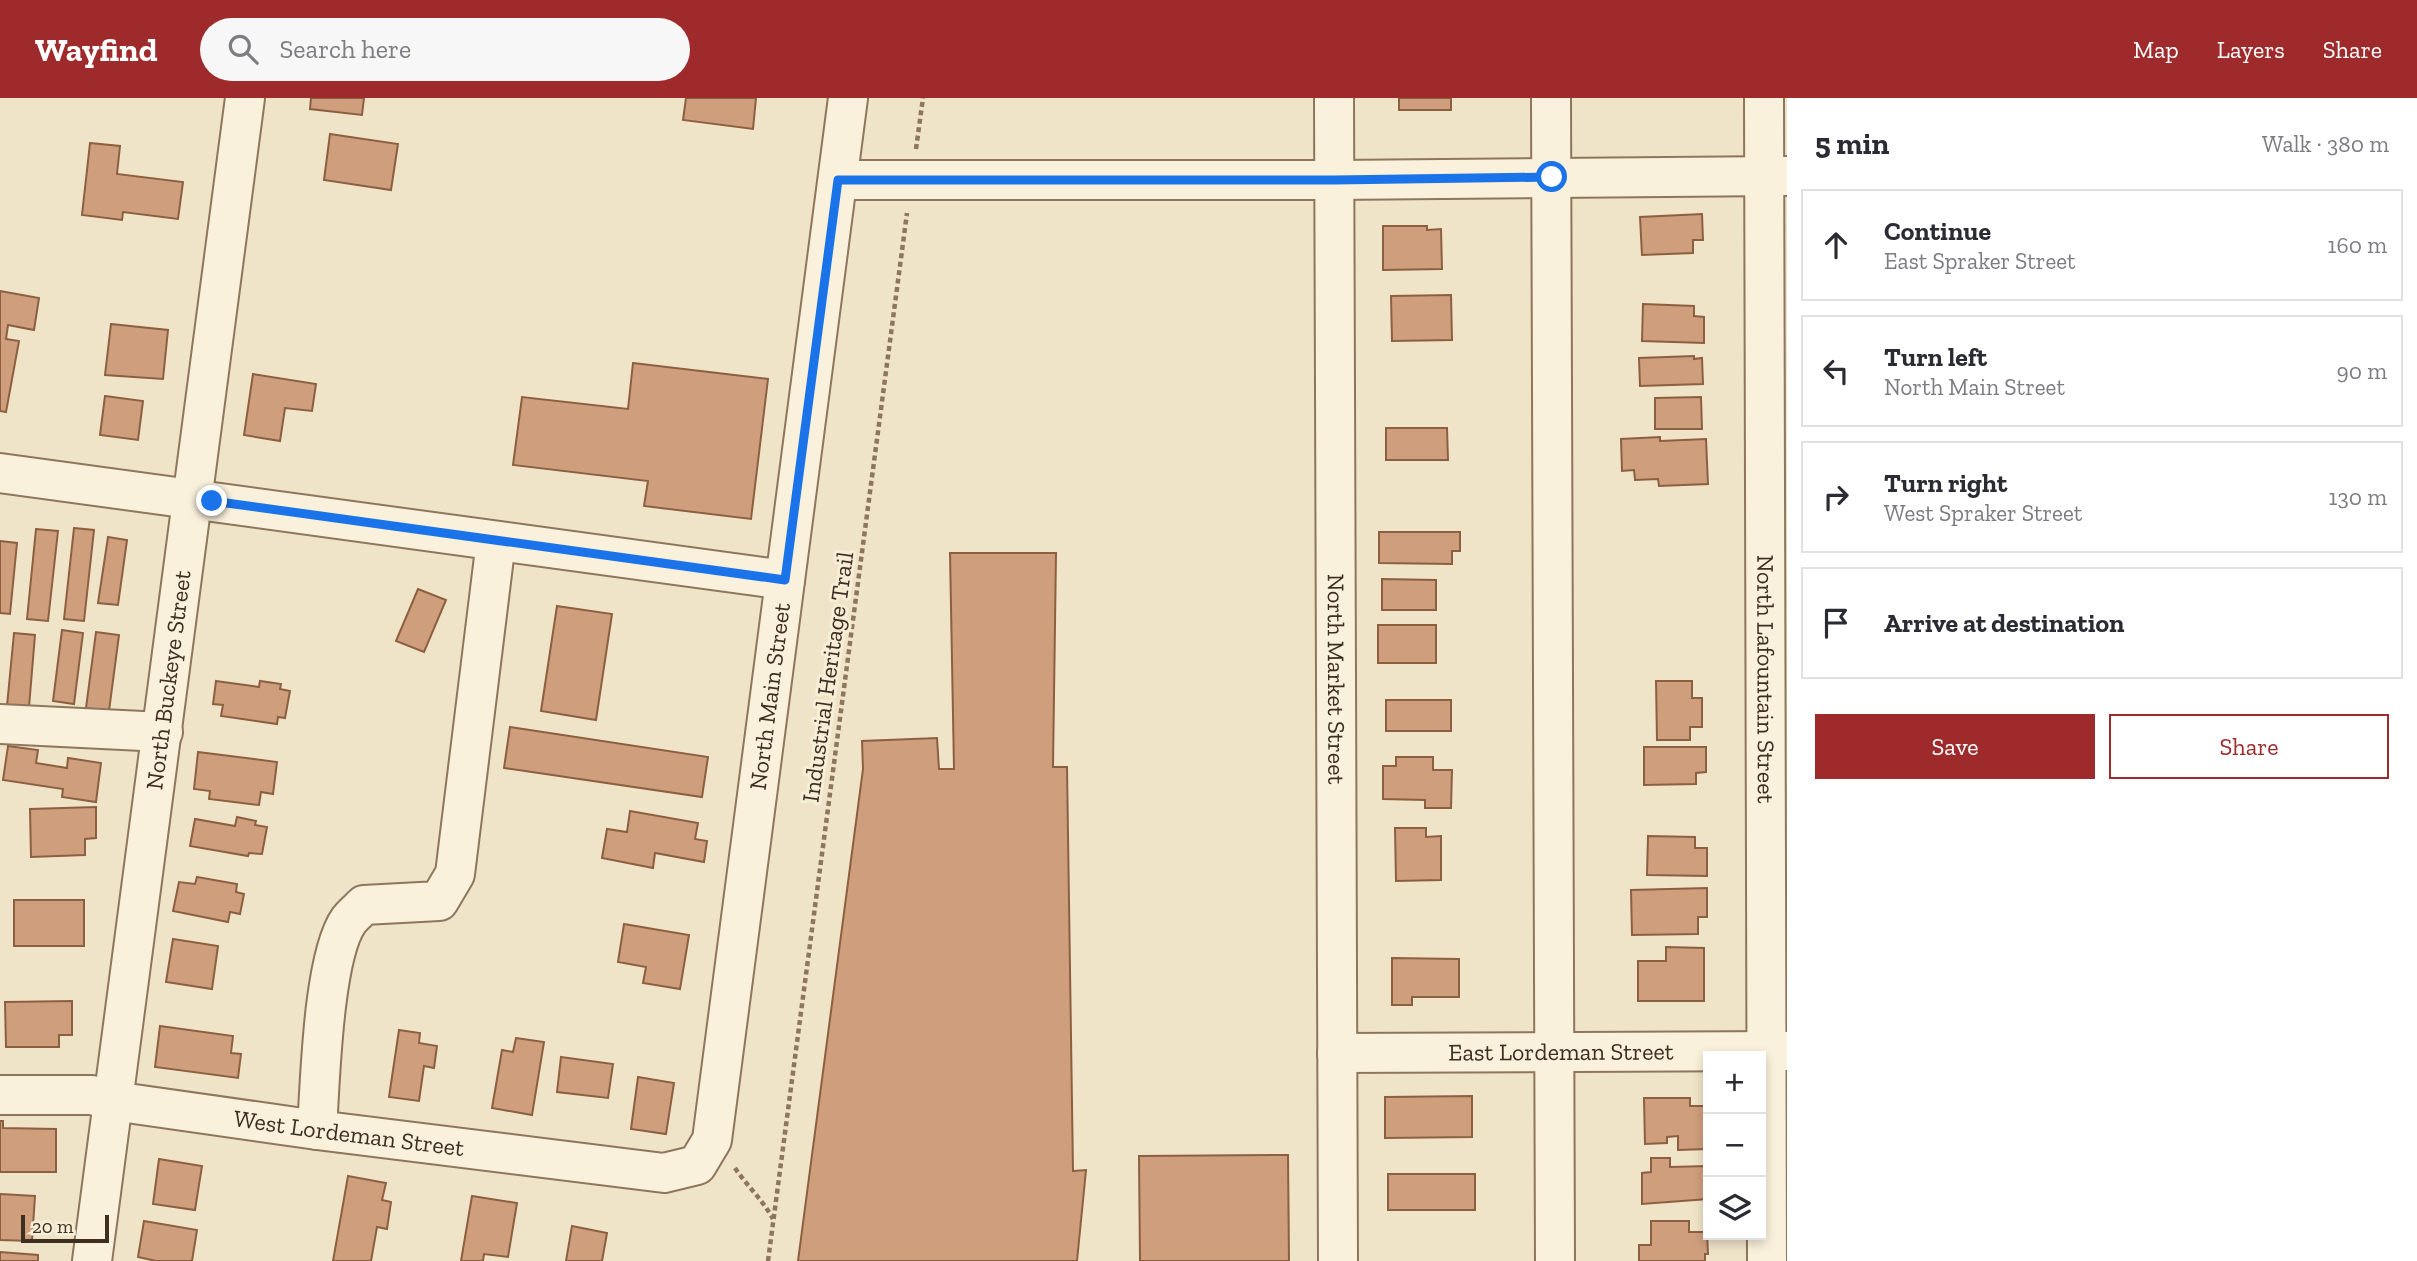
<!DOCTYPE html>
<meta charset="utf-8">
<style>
body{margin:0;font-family:"Zilla Slab",serif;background:#f7f7f7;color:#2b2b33}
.controls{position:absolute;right:21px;bottom:21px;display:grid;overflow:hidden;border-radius:0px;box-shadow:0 4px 10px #0003}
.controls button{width:63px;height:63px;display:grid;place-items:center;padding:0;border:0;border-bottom:2px solid #e1e1e2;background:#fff;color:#2b2b33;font:35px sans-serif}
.scale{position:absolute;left:21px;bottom:18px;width:88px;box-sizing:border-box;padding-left:7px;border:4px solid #3d2e20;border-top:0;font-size:19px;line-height:24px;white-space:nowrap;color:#3d2e20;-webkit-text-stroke:5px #f7eed8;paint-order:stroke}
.stop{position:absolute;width:21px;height:21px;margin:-16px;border:5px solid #1a73e8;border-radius:50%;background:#fff}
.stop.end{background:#1a73e8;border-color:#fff;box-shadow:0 2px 7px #0008}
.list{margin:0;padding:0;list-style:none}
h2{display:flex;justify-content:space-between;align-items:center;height:91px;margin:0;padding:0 28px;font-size:30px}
h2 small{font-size:23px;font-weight:400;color:#7c7c81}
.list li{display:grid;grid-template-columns:46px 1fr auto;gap:21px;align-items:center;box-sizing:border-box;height:112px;margin:0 14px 14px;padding:0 14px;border:2px solid #e1e1e2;border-radius:0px}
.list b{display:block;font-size:26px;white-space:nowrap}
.list p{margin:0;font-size:23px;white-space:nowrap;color:#7c7c81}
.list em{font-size:23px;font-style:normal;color:#7c7c81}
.actions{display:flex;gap:14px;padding:21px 28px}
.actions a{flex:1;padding:16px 0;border:2px solid #9e2a2b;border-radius:0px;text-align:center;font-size:24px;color:#9e2a2b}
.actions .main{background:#9e2a2b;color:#fff}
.icon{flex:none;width:38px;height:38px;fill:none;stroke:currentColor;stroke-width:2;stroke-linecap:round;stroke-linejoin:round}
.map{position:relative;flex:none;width:1787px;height:1163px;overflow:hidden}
header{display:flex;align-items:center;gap:42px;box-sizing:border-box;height:98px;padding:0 35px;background:#9e2a2b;color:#fff}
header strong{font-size:33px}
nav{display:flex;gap:38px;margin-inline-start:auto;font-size:24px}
.search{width:490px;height:63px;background:#f7f7f7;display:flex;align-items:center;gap:18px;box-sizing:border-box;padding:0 24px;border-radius:38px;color:#7c7c81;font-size:26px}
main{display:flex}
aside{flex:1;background:#fff}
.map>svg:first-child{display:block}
</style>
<header>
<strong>Wayfind</strong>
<div class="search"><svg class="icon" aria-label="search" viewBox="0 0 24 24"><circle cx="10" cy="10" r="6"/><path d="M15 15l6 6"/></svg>Search here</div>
<nav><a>Map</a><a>Layers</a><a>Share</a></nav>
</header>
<main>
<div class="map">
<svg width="1787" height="1163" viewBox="0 0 1787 1163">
<rect width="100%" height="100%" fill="#f0e4c8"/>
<g fill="#cf9f7d" stroke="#8d5f41" stroke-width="2">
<polygon points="311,0 364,0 362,17 310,11"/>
<polygon points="686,0 756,0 753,31 683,22"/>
<rect x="1399" y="0" width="52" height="12"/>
<polygon points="330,36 398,46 391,92 324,82"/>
<polygon points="90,45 120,48 117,76 183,84 178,121 123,114 122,122 82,117"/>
<polygon points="1702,116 1703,142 1693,142 1693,155 1642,157 1640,119"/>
<polygon points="1383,128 1427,128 1427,132 1441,131 1442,171 1383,172"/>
<polygon points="0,193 39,200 34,232 8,227 6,241 19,243 6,314 0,313"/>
<polygon points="1451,197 1452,242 1392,243 1391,198"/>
<polygon points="1643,206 1694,208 1694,218 1704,219 1704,245 1642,243"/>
<polygon points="111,226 168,232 163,281 105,277"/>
<polygon points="1694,258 1694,261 1702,260 1703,286 1640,288 1639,260"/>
<polygon points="633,265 768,281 751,421 644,408 648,383 513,367 522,299 628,311"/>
<polygon points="253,276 316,286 312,313 285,310 280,343 244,337"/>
<polygon points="105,298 143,303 138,342 100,337"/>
<polygon points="1701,299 1702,331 1655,331 1655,300"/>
<polygon points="1386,330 1447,330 1448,362 1386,362"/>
<polygon points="1660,339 1660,343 1706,341 1708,386 1659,388 1658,381 1635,382 1634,372 1622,373 1621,341"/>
<polygon points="74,430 94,432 84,523 64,521"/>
<polygon points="36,431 58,433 48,523 27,521"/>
<polygon points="1379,434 1460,434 1460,453 1452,453 1452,466 1379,465"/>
<polygon points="108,439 127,442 118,507 98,505"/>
<polygon points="0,443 17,445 10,516 0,515"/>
<polygon points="950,455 1056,455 1053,669 1067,669 1073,1073 1086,1072 1077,1163 798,1163 863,671 862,643 937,640 939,671 954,671"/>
<polygon points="1382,481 1436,482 1436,512 1382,512"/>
<polygon points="418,491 446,502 424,554 396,543"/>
<polygon points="557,508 612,516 596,622 541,613"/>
<rect x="1378" y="527" width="58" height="38"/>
<polygon points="62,532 83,535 74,606 53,603"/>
<polygon points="96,534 119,537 109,613 86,610"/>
<polygon points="14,535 35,537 29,609 7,608"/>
<polygon points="216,583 259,589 260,583 281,586 280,591 290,593 285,620 278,619 277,626 221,618 223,607 213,606"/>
<polygon points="1656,583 1692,583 1692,600 1702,600 1702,629 1690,629 1690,642 1657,642"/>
<rect x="1386" y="602" width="65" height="31"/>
<polygon points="510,629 708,659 702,699 504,670"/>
<polygon points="8,648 38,652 36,665 67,670 68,660 101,665 96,704 62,699 63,691 3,682"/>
<polygon points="1644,649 1706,649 1706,674 1696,675 1696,686 1644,687"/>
<polygon points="198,654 277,664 273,696 261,694 259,707 209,701 210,693 194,691"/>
<polygon points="1396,659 1433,659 1433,672 1452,672 1451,710 1425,710 1425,702 1383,701 1383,668 1396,668"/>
<polygon points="96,709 96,740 85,741 85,757 31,759 30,711"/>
<polygon points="630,713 698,725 695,741 707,743 704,764 655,755 653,770 602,760 607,731 627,734"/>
<polygon points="237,719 256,723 255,727 267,729 262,756 249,755 248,758 190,748 195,721 235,728"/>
<polygon points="1395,730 1426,730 1426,739 1441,738 1441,782 1396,783"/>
<polygon points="1648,738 1695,739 1695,750 1707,750 1707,778 1647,777"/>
<polygon points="197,779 237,786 236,794 244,796 240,816 230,814 228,824 173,813 179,784 195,786"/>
<polygon points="1707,790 1707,819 1698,819 1698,836 1632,837 1631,792"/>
<rect x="14" y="802" width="70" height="46"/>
<polygon points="624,826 689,837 680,891 643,885 646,869 618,864"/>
<polygon points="173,841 218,848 212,891 166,884"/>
<polygon points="1666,849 1704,850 1704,903 1638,903 1638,863 1666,863"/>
<polygon points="1392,860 1459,861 1459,899 1412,899 1412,907 1392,907"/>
<polygon points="72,903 72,937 59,937 59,949 6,949 5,904"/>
<polygon points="160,928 233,938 231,955 241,956 238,980 155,969"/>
<polygon points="399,932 420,935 419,945 437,948 434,970 424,968 419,1003 389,999"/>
<polygon points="516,940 544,944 532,1017 492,1010 502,952 513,954"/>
<polygon points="561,959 613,966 608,1000 557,994"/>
<polygon points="638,979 674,985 666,1036 631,1031"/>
<polygon points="1472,998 1472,1039 1385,1040 1385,999"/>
<polygon points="1644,1000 1690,1000 1690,1008 1708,1008 1708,1051 1678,1052 1678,1038 1667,1039 1667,1045 1645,1046"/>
<polygon points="0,1023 3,1023 3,1030 56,1031 56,1074 0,1074"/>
<polygon points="1288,1057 1289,1163 1140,1163 1139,1058"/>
<polygon points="1651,1060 1670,1060 1670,1069 1707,1068 1708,1101 1642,1106 1642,1075 1651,1074"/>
<polygon points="159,1061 202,1068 195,1112 153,1106"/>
<rect x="1388" y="1076" width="87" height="36"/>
<polygon points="348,1078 386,1085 382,1102 391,1104 387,1131 377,1129 371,1163 333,1163"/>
<polygon points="0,1096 35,1098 32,1143 0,1142"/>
<polygon points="472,1098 517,1105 508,1159 484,1156 483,1163 461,1163"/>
<polygon points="144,1123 197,1132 192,1163 156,1163 138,1159"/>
<polygon points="1651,1123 1689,1123 1689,1134 1707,1134 1708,1156 1705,1156 1705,1163 1639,1163 1639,1147 1651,1147"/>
<polygon points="572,1128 607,1135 602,1163 566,1163"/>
<polygon points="0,1154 38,1157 38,1163 0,1163"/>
</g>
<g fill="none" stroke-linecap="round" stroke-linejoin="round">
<defs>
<g id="minor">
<path id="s1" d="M1334,0l4,1163"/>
<polyline points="1551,0 1555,1163"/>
<path id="s2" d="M1764,0l3,1163"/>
<polyline points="838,82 1334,82 1787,78"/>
<polyline points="0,375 785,482"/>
<polyline points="0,626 163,634"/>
<path id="s3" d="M1337,955l450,-2"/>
<path id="s4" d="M0,997h92l21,6 204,29 347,43 33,-8 15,-25 136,-1042"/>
<path d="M317,1032c3,-47 6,-174 32,-210 4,-5 10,-10 15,-15l75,-4 16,-27 41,-333"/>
<path id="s5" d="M92,1163l153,-1163"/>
</g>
</defs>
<use href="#minor" stroke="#8d765c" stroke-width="42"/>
<g stroke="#8d765c" stroke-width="4.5" stroke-dasharray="5 3.5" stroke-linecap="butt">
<polyline points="916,51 923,0"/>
<path d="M735,1070c12,18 28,32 38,51"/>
<polyline points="768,1163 907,115"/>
</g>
<use href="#minor" stroke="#faf1dc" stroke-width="38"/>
</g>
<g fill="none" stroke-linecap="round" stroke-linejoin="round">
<polyline stroke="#1a73e8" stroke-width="9" points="212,403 785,482 838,82 1334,82 1552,79"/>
</g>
<g text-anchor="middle" stroke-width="6" stroke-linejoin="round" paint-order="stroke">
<g font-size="24" fill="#3d2e20" stroke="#f7eed8">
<text transform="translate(828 579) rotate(-82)" y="8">Industrial Heritage Trail</text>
<text dy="8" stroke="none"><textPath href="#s2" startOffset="581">North Lafountain Street</textPath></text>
<text dy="8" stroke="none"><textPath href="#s5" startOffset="586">North Buckeye Street</textPath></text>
<text dy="8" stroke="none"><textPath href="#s1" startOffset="581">North Market Street</textPath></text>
<text dy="8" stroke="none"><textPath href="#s4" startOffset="1180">North Main Street</textPath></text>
<text dy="8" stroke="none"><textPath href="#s3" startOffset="224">East Lordeman Street</textPath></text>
<text dy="8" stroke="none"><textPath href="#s4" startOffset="352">West Lordeman Street</textPath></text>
</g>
</g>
</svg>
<div class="controls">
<button>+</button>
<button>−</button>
<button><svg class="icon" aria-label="layers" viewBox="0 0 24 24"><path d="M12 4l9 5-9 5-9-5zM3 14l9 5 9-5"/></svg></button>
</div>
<div class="scale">20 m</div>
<div class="stop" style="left:1552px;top:79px"></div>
<div class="stop end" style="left:212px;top:403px"></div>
</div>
<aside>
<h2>5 min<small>Walk · 380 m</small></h2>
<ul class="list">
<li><svg class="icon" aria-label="ahead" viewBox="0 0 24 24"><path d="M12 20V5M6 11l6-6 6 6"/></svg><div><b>Continue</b><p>East Spraker Street</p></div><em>160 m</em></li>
<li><svg class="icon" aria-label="left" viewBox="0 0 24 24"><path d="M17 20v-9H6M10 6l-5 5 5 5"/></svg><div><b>Turn left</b><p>North Main Street</p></div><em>90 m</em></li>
<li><svg class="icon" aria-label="right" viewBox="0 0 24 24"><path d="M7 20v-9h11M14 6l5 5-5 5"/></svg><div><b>Turn right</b><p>West Spraker Street</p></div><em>130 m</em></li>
<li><svg class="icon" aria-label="arrive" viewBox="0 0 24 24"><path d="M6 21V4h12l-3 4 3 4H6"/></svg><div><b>Arrive at destination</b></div></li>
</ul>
<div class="actions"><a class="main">Save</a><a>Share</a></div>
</aside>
</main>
